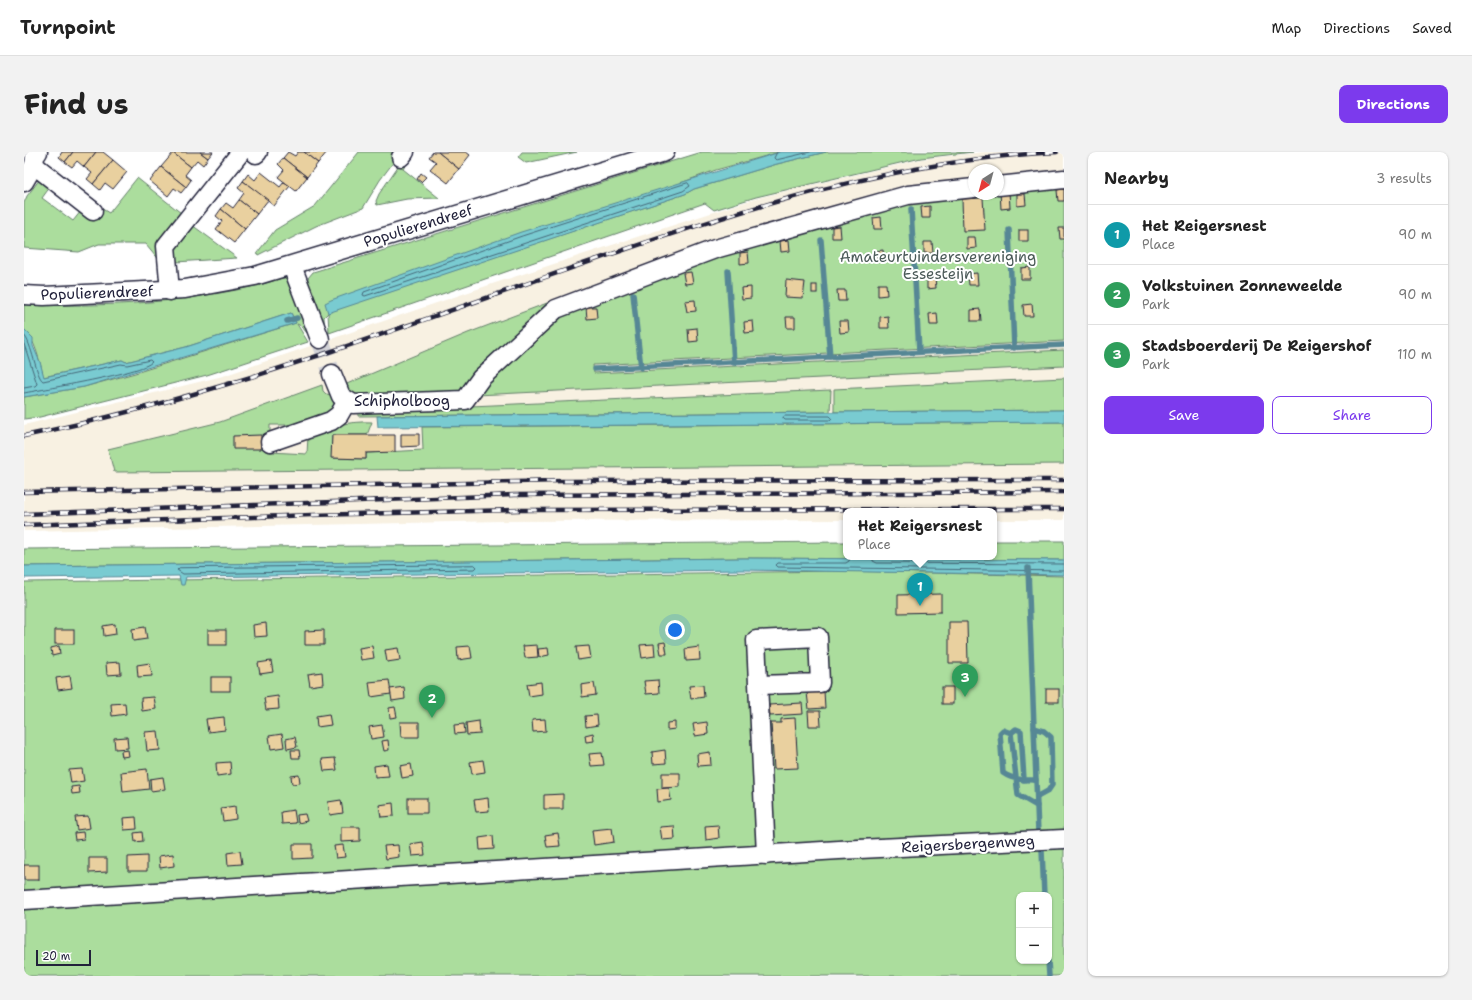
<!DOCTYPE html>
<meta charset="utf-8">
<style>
body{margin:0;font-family:"Shantell Sans",sans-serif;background:#f2f2f2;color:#222}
.controls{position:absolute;right:12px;bottom:12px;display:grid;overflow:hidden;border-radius:8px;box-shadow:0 1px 3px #0004}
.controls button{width:36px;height:36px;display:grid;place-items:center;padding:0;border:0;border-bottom:1px solid #e0e0e0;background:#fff;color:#222;font:20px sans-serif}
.compass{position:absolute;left:944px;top:12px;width:36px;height:36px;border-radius:50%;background:#fff;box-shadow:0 1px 3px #0004;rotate:216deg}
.scale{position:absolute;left:12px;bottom:10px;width:55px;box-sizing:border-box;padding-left:4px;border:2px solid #22223b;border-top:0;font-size:11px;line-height:14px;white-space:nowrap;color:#22223b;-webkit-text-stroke:3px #fff;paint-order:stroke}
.you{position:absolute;left:651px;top:478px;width:14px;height:14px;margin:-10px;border:3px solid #fff;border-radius:50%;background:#1a73e8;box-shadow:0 0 0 6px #1a73e833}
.badge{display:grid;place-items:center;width:26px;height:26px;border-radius:50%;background:#7c3aed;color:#fff;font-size:13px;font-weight:700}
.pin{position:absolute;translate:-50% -33px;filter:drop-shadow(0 1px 2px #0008)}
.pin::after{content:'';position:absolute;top:21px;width:14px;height:12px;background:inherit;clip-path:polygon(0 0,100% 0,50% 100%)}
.popup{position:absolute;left:819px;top:356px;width:154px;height:52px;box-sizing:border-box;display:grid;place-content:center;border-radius:8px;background:#fff;filter:drop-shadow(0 1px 3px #0005);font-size:13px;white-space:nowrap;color:#767676}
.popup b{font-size:15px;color:#222}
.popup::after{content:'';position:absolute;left:50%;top:100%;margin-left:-8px;border:8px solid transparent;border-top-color:#fff}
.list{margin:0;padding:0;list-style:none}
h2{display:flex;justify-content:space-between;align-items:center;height:52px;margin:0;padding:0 16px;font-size:17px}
h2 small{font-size:13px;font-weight:400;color:#767676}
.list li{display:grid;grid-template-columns:26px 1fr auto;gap:12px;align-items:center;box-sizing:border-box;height:60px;padding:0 16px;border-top:1px solid #e0e0e0}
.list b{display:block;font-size:15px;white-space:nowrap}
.list p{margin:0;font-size:13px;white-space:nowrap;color:#767676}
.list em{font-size:13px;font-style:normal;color:#767676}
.actions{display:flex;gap:8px;padding:12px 16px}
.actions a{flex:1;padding:9px 0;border:1px solid #7c3aed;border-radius:8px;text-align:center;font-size:14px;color:#7c3aed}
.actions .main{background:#7c3aed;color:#fff}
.map{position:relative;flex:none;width:1040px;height:824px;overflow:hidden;border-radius:8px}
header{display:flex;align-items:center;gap:24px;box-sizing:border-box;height:56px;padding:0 20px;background:#fff;border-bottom:1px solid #e0e0e0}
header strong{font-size:19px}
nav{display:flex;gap:22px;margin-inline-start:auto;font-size:14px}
.intro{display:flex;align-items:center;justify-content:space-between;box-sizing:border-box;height:96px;padding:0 24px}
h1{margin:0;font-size:28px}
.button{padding:10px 18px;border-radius:8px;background:#7c3aed;color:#fff;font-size:14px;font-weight:700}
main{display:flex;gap:24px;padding:0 24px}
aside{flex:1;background:#fff;border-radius:8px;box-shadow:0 1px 3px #0004}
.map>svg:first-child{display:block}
</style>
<header>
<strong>Turnpoint</strong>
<nav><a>Map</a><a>Directions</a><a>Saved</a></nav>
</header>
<div class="intro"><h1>Find us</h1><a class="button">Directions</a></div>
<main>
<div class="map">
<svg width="1040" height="824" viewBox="0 0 1040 824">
<rect width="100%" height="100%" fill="#fff"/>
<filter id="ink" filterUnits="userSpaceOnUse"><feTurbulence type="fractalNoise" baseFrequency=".025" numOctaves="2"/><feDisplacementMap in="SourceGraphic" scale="8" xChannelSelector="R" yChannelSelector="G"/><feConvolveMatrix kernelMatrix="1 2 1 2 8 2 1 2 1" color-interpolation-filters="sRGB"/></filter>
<g filter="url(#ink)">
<path fill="#f8f1e2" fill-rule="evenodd" d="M960,0h80v368h-70v-9h-148v9l-344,1 -478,10v-106l199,-49 272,-93 262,-85 165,-39zM950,18h24v24h-24z"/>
<g fill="#abdd9d" stroke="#66806c" fill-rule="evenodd">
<polygon points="335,0 373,0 375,3 356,28 339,56 292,74 234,103 233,101 251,78 291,54"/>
<polygon points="498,0 553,0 502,11 494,5"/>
<polygon points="678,0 756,0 692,18 304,160 661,42 670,37 753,12 802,0 949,0 897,6 732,45 690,58 681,51 305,181 304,161 300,165 301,187 283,133 284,126 289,120"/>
<polygon points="379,7 383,11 379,17 415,46 383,47 353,53 352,49 355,42"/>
<polygon points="1040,18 1040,189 569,213 570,221 1040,198 1040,214 453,243 332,246 318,234 444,181 539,145 716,82 816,53 950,42 974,42 974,25"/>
<polygon points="113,26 157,61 137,110 122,92 75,92 55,100 0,96 0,51 3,44 16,27 26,35 18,46 49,69 57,59 75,55 85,61"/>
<polygon points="168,73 213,106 152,110 151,97"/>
<path d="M258,126h5l27,63 -13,-15 -4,-2 11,18 -101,33 -167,42 -16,2v-22l60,-10 51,-14 161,-50 -5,-10 -105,34 -60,15 -4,-2 -79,17c-3,-16 -8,-37 -19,-48v-24c64,1 127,0 190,-11 23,-4 46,-8 68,-16z"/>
<polygon points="1040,226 1040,258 810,260 810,237"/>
<path d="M298,233l1,6 3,3 7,1 4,8 -2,10 -32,12h-33v27l37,2 1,-18c18,-10 43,-15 64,-14l-5,13h-35v23l34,1v-6l57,-3 -1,-23 642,-5v42l-950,8 -6,-23 112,-27z"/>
<polygon points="807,238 806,260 334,264 334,259"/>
<polygon points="970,389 1040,389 1040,408 720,406 0,414 0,397 822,390 822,405 970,405"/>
<path d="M817,419l223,5v255l-225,9v13l225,-10v133h-1040v-394zM995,743h30v66h-30z"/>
</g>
<g fill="#79cbd1" stroke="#568795">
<polygon points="756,0 802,0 753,12 670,37 661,42 304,161 301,151 307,148 497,80"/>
<polygon points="267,161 272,171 60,235 0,245 0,177 9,186 9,194 16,210 20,225 98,208 102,210 162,195"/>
<polygon points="1040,258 1040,270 354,275 353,264"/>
<polygon points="720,406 1040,408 1040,423 719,418 162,425 160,433 157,433 155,424 0,426 0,414"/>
</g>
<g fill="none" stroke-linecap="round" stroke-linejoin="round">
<g stroke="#456677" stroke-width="1">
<polyline points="753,0 750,6 752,8 786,0"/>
<polygon points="664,31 666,34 659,39 341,144 339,143 340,140 498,84"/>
<path d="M0,183c8,8 12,42 19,46l78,-17 6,1 23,-5 2,2c-10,11 -108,27 -128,31"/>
<polyline points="0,192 13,232 11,234 0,236"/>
<polygon points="761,264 806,264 808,266 806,268 761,268 759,266"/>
<polyline points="826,405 825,409 822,411 754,411 752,413 754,415 1040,419"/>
<polyline points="849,405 849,409 853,411 1040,412"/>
<polygon points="451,413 453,415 451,417 159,422 153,418 155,416"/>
</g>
<g stroke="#568795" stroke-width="5.5">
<polyline points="887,57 895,199"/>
<polyline points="985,78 990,196"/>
<polyline points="797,88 806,205"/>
<polyline points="704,119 710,211"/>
<polyline points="609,142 617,216"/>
<polyline points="263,169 273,166"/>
<polyline points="571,217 1040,193"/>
<polyline points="1004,416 1014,681"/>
<polyline points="1010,576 1020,579 1027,585 1028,633 1024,639 1013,645"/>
<polyline points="987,581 992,577 997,579 1000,628"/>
<path d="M1012,628c-12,0 -23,0 -33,-7l-3,-40 3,-3 8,3 7,62 19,11"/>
<polyline points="1018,698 1020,743"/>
<polyline points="1024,809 1025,824"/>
</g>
</g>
<g fill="#e9d09f" stroke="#22223b">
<polygon points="38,0 49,0 41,10 35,5"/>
<polygon points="49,0 72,0 60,15 53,9 48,15 41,10"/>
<polygon points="72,0 79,0 89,8 69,32 63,27 68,21 60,15"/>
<polygon points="150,0 176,0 184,6 179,13 173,8 167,15 149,1"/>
<polygon points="176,0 189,0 184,6"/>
<polygon points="264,0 271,4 274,0 280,0 294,11 283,25 259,6"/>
<polygon points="280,0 303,0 294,11"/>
<polygon points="409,0 414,0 435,17 424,31 406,17 412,10 405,5"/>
<polygon points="414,0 442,0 446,3 435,17"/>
<polygon points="149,1 167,15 161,23 167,28 162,35 137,15"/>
<polygon points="259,6 283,25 272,39 254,25 260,18 254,12"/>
<polygon points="89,8 103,20 89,37 81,31 76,38 69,32"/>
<polygon points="137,15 162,35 157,41 150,36 144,44 126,29"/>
<polygon points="237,20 256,35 260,30 266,34 250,54 219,29 224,22 231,28"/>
<polygon points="397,21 402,25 397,30 393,27"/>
<polygon points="219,29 244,48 233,62 215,48 220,41 214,36"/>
<polygon points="1040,37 1040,49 1034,49 1033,38"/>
<polygon points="976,39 985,39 986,56 977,57"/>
<polygon points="993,42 1001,42 1002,53 993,54"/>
<polygon points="959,46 961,78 939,79 938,47"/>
<polygon points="215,48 233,62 221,77 197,57 202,51 209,56"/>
<polygon points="906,54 906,66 898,66 897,55"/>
<polygon points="197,57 221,77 210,91 192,77 198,69 192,64"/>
<polygon points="857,65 858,77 850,77 849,66"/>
<polygon points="816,74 817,86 808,86 808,75"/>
<polygon points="1035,76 1040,76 1040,87 1036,87"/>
<rect x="995" y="78" width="9" height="11"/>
<polygon points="943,85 951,85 952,96 943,97"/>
<polygon points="765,88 766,99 757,100 756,89"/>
<polygon points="900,90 908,90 909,101 900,101"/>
<polygon points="859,98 860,109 853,110 852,99"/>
<polygon points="724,100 725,111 716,112 716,101"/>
<polygon points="1006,115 1006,127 997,127 997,116"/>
<polygon points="667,120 669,131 661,132 659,121"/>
<polygon points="953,121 954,133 945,133 944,122"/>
<polygon points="903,125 911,125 912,136 903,137"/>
<polygon points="762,128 781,130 779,146 761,145"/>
<polygon points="854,132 862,132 863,143 854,144"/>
<rect x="788" y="133" width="5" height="8"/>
<polygon points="727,135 727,146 718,147 717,136"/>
<polygon points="813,138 821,138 822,149 814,149"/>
<polygon points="671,148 672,159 663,160 661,149"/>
<polygon points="1008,152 1009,164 1000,164 999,153"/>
<polygon points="562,155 572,155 573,166 563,167"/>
<polygon points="956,157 957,169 947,169 947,158"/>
<polygon points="913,161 914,173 906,173 905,162"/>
<polygon points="864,164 865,176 856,176 856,165"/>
<polygon points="762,165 771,165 771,176 763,176"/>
<polygon points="729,169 730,180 721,181 720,170"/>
<polygon points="815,169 824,169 825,180 816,181"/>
<polygon points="673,176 674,189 665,190 664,177"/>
<polygon points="377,282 395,282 395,294 377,295"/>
<polygon points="237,283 237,297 209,297 209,284"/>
<polygon points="308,283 371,283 371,300 342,301 342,307 307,306"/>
<polygon points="917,442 917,460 874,461 874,443"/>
<polygon points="925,470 943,470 944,511 925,511"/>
<polygon points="242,471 243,484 230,485 229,473"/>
<polygon points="91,472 92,482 80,484 79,474"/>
<polygon points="121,475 123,487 109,489 108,477"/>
<rect x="31" y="478" width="19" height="14"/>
<rect x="184" y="478" width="18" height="15"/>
<polygon points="300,478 300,493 281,493 281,479"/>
<polygon points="641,490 643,502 637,502 635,491"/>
<polygon points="630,492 631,504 618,506 616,493"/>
<polygon points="513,493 514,505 501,506 499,494"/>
<polygon points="35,494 36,502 28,504 27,496"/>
<polygon points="348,494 350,506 337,508 335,496"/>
<polygon points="446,494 448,506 434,508 433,495"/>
<polygon points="565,494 567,506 554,508 552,495"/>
<polygon points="675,495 676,508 662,509 661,497"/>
<polygon points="374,496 376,508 363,510 361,498"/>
<polygon points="524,496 525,503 515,505 514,497"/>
<polygon points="247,509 249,520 236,522 234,511"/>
<polygon points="96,510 97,522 83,523 82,511"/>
<polygon points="126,511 128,524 114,525 113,513"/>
<polygon points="298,520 299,532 286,534 284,522"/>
<polygon points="46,524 48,536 34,538 32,526"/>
<rect x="187" y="525" width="19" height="14"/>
<polygon points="365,528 367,542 347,545 345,530"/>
<polygon points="634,528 635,541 622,542 620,529"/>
<polygon points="517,530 518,542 505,544 503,532"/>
<polygon points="570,531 572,543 558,545 557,533"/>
<polygon points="679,533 680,545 667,547 665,534"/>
<polygon points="380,535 381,547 368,549 366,537"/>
<rect x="918" y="535" width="11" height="17"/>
<rect x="1022" y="537" width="13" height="13"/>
<polygon points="800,539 801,556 785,557 783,541"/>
<polygon points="254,544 255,557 242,558 240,546"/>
<polygon points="130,545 132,557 118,559 117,546"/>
<polygon points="101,551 102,562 88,564 87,552"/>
<polygon points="778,551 779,562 746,564 745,553"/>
<polygon points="371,555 373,565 366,566 365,556"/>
<polygon points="784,559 796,559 797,574 785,574"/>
<polygon points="305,562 307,573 293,575 292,564"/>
<polygon points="573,563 574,573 562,575 561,564"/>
<polygon points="200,565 201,578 184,580 182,567"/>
<polygon points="771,566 774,616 750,617 747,571 757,571 757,567"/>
<polygon points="521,567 522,579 509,580 508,568"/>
<polygon points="455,569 456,582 443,583 442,571"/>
<polygon points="376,570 395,570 395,585 377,585"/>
<polygon points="651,570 651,577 643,578 643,571"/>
<polygon points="683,570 684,582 671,584 669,572"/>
<polygon points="440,572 441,581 431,582 430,573"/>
<polygon points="358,573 360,585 347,587 345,575"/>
<polygon points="134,579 136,598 123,599 121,580"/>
<polygon points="569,581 570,589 562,590 561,583"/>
<polygon points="258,582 260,595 247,597 245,584"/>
<polygon points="103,585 104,596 91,597 90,586"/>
<polygon points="271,585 273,595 263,597 262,587"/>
<polygon points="364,588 365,598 360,599 358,589"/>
<polygon points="104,598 105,604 98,605 97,599"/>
<polygon points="267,598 275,598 276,606 268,606"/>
<polygon points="641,598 642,611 629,612 628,600"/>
<polygon points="686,600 687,613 674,614 673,602"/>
<polygon points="578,601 580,613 567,614 565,602"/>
<polygon points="311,606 313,618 300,619 298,607"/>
<polygon points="459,608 461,620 448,622 446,610"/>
<polygon points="206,610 207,622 193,624 192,611"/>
<polygon points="363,612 365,624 351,625 350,614"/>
<polygon points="387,612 389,624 378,626 376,614"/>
<polygon points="58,617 60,629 47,631 45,618"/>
<polygon points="123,617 125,637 99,640 97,620"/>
<polygon points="638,621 656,621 656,635 638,636"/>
<polygon points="275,623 276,631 268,632 267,624"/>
<polygon points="139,625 141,637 127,639 126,627"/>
<polygon points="55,634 56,641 48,642 47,635"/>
<polygon points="645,636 647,648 634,650 633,637"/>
<polygon points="539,642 539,657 520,657 520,643"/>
<rect x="384" y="646" width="19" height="15"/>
<polygon points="464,646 465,659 452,660 450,648"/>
<polygon points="317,648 319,661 306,663 304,650"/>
<polygon points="369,651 370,664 357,665 355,653"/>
<polygon points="211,654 212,667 199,669 197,656"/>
<polygon points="270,658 272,671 258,672 257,660"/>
<polygon points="281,662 283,669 274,671 273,663"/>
<polygon points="64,664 66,676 53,678 51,665"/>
<polygon points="112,665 113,677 100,678 99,666"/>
<polygon points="694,673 695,686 682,688 681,674"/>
<polygon points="650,674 651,687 638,688 636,675"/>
<polygon points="317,675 336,675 336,689 317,690"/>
<polygon points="588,676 590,690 570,693 568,678"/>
<polygon points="59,680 60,687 51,688 50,681"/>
<polygon points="118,680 119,689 111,690 110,681"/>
<polygon points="534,681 536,694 523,695 521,683"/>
<polygon points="469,684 470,697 456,698 455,686"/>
<polygon points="399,690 401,703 388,704 386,692"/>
<polygon points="269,692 288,692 288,706 269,707"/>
<polygon points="319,693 321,705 312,706 310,694"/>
<polygon points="374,693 375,705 362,707 360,694"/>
<polygon points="216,699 218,712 204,713 203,701"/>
<polygon points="149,702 150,714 136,716 135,704"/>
<polygon points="123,704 123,719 104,719 104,705"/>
<polygon points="65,706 83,706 83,720 65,721"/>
<rect x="0" y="713" width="15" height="15"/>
</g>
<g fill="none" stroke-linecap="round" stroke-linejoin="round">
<polyline stroke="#d3d3d8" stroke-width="18" stroke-dasharray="18 9" stroke-linecap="butt" points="296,187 308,222"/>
<defs>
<g id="minor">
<polyline points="230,0 232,2 234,0"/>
<polyline points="377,5 381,0"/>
<polyline points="10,13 69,59"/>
<polyline points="0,30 10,13 11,4 14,0"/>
<polyline points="974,34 1040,27"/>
<polyline points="268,114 296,187"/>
<polyline points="146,139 142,94 217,0"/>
<polyline points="0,143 20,144 161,137 231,124 641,0"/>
<polyline points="308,222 317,244 329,252 441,248 457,226 532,157 691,97 884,43 950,36"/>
<polyline points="246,290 307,269 315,263 323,249"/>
<polyline points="735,533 796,531 794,485 732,488 742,703"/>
<polyline points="0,748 815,698 1040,687"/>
</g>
</defs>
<use href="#minor" stroke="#22223b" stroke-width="21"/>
<use href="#minor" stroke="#fff" stroke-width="18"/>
<defs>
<g id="rail">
<path d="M0,284c177,-36 346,-97 516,-157 168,-59 338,-118 517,-127"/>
<polyline points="0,340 539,329 1040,328"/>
<polyline points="0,362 490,343 1040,340"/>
<polyline points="0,373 288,363 496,358 1040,357"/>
</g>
</defs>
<use href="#rail" stroke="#22223b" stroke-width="4.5"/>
<use href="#rail" stroke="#fff" stroke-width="3" stroke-dasharray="9" stroke-linecap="butt"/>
</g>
</g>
<g text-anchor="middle" stroke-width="4" stroke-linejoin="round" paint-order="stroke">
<g font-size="15" fill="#22223b" stroke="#fff">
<text transform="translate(394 74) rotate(-17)" y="5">Populierendreef</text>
<text transform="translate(73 141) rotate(-2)" y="5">Populierendreef</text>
<text x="378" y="254">Schipholboog</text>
<text transform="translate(944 692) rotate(-3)" y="5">Reigersbergenweg</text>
</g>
<g font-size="15" fill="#4b5a58" stroke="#fff">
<text x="914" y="110">Amateurtuindersvereniging<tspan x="914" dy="17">Essesteijn</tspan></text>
</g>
</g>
</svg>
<div class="controls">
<button>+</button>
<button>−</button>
</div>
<svg class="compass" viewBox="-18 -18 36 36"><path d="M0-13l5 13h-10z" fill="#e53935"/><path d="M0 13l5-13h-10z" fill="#767676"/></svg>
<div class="scale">20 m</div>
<div class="you"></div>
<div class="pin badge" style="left:896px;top:454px;background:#0f9aa8">1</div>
<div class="popup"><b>Het Reigersnest</b>Place</div>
<div class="pin badge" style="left:408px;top:566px;background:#2e9e5b">2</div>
<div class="pin badge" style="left:941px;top:545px;background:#2e9e5b">3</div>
</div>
<aside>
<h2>Nearby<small>3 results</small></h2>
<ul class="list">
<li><span class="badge" style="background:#0f9aa8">1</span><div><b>Het Reigersnest</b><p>Place</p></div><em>90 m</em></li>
<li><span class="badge" style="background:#2e9e5b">2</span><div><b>Volkstuinen Zonneweelde</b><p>Park</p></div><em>90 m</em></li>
<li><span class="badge" style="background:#2e9e5b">3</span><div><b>Stadsboerderij De Reigershof</b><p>Park</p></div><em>110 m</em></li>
</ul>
<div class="actions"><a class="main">Save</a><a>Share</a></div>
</aside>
</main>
